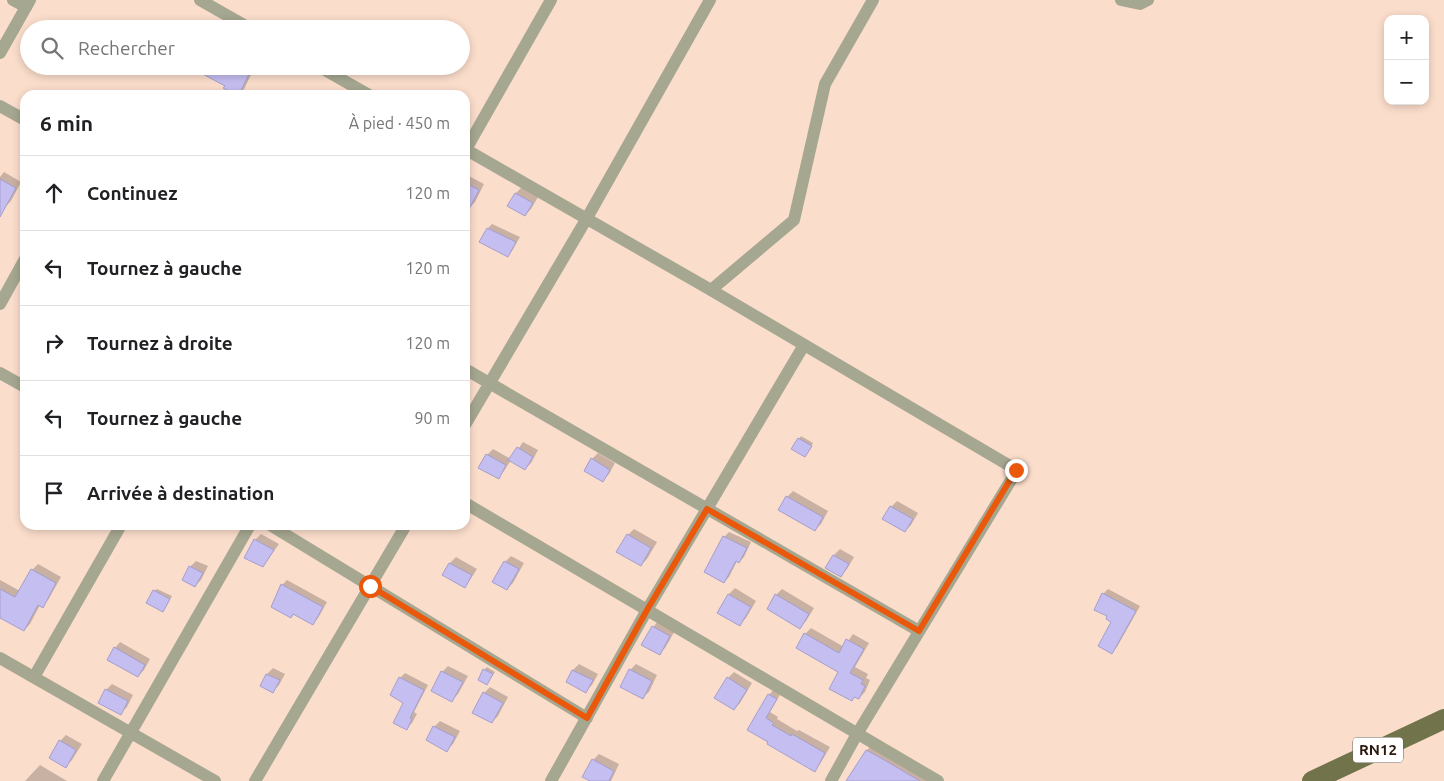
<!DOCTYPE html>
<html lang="fr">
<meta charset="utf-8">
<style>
body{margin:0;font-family:Ubuntu,sans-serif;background:#f6f6f6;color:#202124}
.controls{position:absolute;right:15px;top:15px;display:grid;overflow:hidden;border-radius:10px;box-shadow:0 2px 8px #0003}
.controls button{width:45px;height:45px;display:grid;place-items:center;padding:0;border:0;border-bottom:1px solid #e0e0e0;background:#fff;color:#202124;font:25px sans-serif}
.stop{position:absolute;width:15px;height:15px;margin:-11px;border:4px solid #ea580c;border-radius:50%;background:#fff}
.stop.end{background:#ea580c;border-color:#fff;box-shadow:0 1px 5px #0008}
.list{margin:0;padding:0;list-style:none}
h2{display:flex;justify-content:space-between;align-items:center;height:65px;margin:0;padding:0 20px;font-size:21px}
h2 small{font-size:16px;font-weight:400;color:#757577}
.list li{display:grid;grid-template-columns:32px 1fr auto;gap:15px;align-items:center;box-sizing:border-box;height:75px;padding:0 20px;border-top:1px solid #e0e0e0}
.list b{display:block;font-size:19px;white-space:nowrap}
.list em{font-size:16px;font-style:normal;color:#757577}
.icon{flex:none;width:28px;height:28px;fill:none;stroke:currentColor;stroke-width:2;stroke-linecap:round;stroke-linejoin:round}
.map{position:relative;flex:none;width:1444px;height:781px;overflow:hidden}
.search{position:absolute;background:#fff;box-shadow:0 2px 8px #0003;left:20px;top:20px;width:450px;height:55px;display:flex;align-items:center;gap:12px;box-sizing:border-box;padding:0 18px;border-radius:28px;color:#757577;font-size:19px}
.panel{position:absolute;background:#fff;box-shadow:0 2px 8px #0003;left:20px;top:90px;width:450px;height:440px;border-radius:15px}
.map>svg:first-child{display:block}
</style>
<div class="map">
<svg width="1444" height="781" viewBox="0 0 1444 781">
<rect width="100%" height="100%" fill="#fbddcb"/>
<g fill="#0003">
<polygon points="233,21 248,29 226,29"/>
<polygon points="205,66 248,66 254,69 244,89 238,94"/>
<polygon points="25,137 25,149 20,146"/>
<polygon points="4,172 21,182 11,201 5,207 0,204 0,177"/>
<polygon points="469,176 484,184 475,202 469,208 465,206 465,180"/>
<polygon points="522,187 538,197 531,209 525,215 509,205 516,193"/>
<polygon points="492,224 520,237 512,251 508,256 488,228"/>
<polygon points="801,436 813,443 805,455 799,439"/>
<polygon points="523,442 538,450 531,463 525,469 511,460 504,471 498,477 487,455 493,449 511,459"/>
<polygon points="598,453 615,463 609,474 603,480 592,459"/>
<polygon points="793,491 828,511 821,524 815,530 787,497"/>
<polygon points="897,501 918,513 911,525 905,531 891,507"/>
<polygon points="634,529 657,542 647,559 641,565 628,535"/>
<polygon points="729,532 751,542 744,557 739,562 737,561 729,577 724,582 724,537"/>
<polygon points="261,534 279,544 263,566 255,540"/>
<polygon points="840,549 854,557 847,569 841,575 827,567 834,555"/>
<polygon points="511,556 524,563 513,583 507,589 505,562"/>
<polygon points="456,557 477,569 470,580 465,586 444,574 450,563"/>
<polygon points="196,561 208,566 201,580 195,586 190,567"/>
<polygon points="38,564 61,577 48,600 42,606 40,605 30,624 24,630 0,617 0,580 20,591 32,570"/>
<polygon points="287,580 327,602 318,618 313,623 294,614 291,617 282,585"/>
<polygon points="735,588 756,601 746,618 740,624 719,612 729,594"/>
<polygon points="157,589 172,596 165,608 154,591"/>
<polygon points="782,589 814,608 806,621 800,627 776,595"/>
<polygon points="1108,589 1140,606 1117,647 1112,652 1113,621 1109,616 1103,594"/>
<polygon points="659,620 676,629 665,648 659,654 643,645 654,626"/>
<polygon points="811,628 844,647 853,634 869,643 855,667 868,674 866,678 870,680 865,692 859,698 840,671 805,634"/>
<polygon points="120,642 150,659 144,670 138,676 115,648"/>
<polygon points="579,664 598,674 592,685 586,691 567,682 573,670"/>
<polygon points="636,664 657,675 649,692 643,697 630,670"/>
<polygon points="448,666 468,676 458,694 452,700 442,672"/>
<polygon points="487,667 495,672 487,683 484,670"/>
<polygon points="273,668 285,674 279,685 273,691 261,685 267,674"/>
<polygon points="734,672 752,683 740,703 734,709 728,678"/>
<polygon points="405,673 428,685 414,712 417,714 412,723 407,728 405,702 400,678"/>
<polygon points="112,684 133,695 127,707 121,713 106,690"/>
<polygon points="490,687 508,697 498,716 492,722 484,693"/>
<polygon points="774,689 781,693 770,712 778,717 777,719 797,731 799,730 830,747 820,764 815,770 748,730 769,695"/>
<polygon points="440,721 460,731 453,744 447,750 434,727"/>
<polygon points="66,735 82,744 72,760 66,766 50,757 60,741"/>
<polygon points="878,739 939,781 848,781 867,750"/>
<polygon points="599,754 619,764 611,781 592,781 593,760"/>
<polygon points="40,765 67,781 25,781"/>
</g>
<g fill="#c5bef0" stroke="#a59ecd">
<polygon points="188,66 233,66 249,74 239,95 237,95 223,88 225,86"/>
<polygon points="0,179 16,188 0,217"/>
<polygon points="465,183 479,190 465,217"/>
<polygon points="515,193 533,203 525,216 507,206"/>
<polygon points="487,228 516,242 508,257 479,242"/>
<polygon points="798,438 812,446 805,457 791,449"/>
<polygon points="517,447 533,457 525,470 508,460"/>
<polygon points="486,454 506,465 499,479 478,468"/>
<polygon points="591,458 610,470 603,482 584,471"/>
<polygon points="786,496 823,517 815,531 778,510"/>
<polygon points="890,506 913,519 905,532 882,519"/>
<polygon points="627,534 651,548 641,566 616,552"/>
<polygon points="723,536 747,548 739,563 736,561 724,583 704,572"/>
<polygon points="254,539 274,550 263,567 244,558"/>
<polygon points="833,555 849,564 841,577 825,568"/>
<polygon points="504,561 519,569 507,590 492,582"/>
<polygon points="449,563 472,575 465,588 442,575"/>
<polygon points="189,566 203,573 195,587 182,580"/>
<polygon points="31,569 56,583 43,608 38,605 24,631 0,618 0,589 15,597"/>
<polygon points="281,584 323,607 313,625 293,614 291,618 271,607"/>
<polygon points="153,590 170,599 163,612 146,603"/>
<polygon points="1102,593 1136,611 1112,654 1098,646 1111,622 1106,619 1107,616 1094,610"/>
<polygon points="728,594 751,607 740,626 717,613"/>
<polygon points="775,594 809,614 800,629 767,609"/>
<polygon points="652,626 670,636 660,655 641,645"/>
<polygon points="804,633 839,653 846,639 864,649 850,673 863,680 861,684 865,686 859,699 854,697 852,701 829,689 838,672 796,648"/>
<polygon points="114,647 145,665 138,677 107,660"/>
<polygon points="483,669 493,674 487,685 478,680"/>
<polygon points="629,669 652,681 643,699 620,687"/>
<polygon points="572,670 593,680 586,693 566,682"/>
<polygon points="441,671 463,682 452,702 431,691"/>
<polygon points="266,674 280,680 273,693 260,686"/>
<polygon points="399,677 424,690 410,718 412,719 407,730 393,723 403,703 390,695"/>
<polygon points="727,677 747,690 734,710 714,698"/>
<polygon points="105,689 128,701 121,715 98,703"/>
<polygon points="483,692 503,703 492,723 472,713"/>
<polygon points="768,694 777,699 766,718 774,723 772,725 791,736 792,734 825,753 815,772 767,744 768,742 747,730"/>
<polygon points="433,726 455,737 447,752 426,740"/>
<polygon points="59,740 76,750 66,768 49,758"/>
<polygon points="866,750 881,758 920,781 846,781"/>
<polygon points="592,759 614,771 609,781 590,781 582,777"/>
</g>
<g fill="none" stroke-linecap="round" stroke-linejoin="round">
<polyline stroke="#a5a791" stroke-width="6" points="244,95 245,93"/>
<g stroke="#a5a791" stroke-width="12">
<polyline points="13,0 26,7"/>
<polyline points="200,0 251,29"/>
<polyline points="1121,0 1140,4 1148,0"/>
<polyline points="0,53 30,0"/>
<polyline points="318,66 369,95"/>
<polyline points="0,106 25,120"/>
<polyline points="465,149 711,290 1017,470 857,734 831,781"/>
<polyline points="465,151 551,0"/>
<polyline points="711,290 794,220 825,84 873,0"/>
<polyline points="0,304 25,259"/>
<polyline points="465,369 919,631"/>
<polyline points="0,373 25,387"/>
<polyline points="465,425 587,218 710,0"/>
<polyline points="465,503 938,781"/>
<polyline points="270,525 587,718"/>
<polyline points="0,658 215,781"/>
<polyline points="34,677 121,525"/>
<polyline points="103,781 250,525"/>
<polyline points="255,781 406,525"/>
<polyline points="551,781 647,610 804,345"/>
</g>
<polyline stroke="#71734b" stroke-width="20" points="1312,781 1444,719"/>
</g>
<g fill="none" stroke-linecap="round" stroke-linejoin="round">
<polyline stroke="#ea580c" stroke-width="6" points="370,586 587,718 647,610 707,509 919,631 1016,470"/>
</g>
<g text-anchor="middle" stroke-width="4" stroke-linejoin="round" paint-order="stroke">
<rect fill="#fff" stroke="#6b5e56" stroke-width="1" x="1353" y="737.5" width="50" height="25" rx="4"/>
<g font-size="15" font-weight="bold" fill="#2b190e">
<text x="1378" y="755">RN12</text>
</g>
</g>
</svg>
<div class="controls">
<button>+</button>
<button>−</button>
</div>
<div class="stop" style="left:370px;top:586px"></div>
<div class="stop end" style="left:1016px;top:470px"></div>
<div class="search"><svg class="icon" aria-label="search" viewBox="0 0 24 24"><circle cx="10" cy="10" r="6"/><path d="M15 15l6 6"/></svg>Rechercher</div>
<section class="panel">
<h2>6 min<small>À pied · 450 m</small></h2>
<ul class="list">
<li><svg class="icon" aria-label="ahead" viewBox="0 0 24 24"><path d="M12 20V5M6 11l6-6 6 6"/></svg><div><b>Continuez</b></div><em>120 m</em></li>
<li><svg class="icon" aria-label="left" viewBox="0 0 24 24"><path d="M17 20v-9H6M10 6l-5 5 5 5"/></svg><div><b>Tournez à gauche</b></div><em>120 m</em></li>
<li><svg class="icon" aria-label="right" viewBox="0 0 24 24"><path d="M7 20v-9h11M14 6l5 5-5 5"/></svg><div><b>Tournez à droite</b></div><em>120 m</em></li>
<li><svg class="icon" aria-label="left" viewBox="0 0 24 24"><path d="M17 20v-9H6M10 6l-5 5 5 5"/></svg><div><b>Tournez à gauche</b></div><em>90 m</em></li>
<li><svg class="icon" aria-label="arrive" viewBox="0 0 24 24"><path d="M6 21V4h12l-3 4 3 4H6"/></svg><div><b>Arrivée à destination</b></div></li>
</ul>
</section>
</div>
